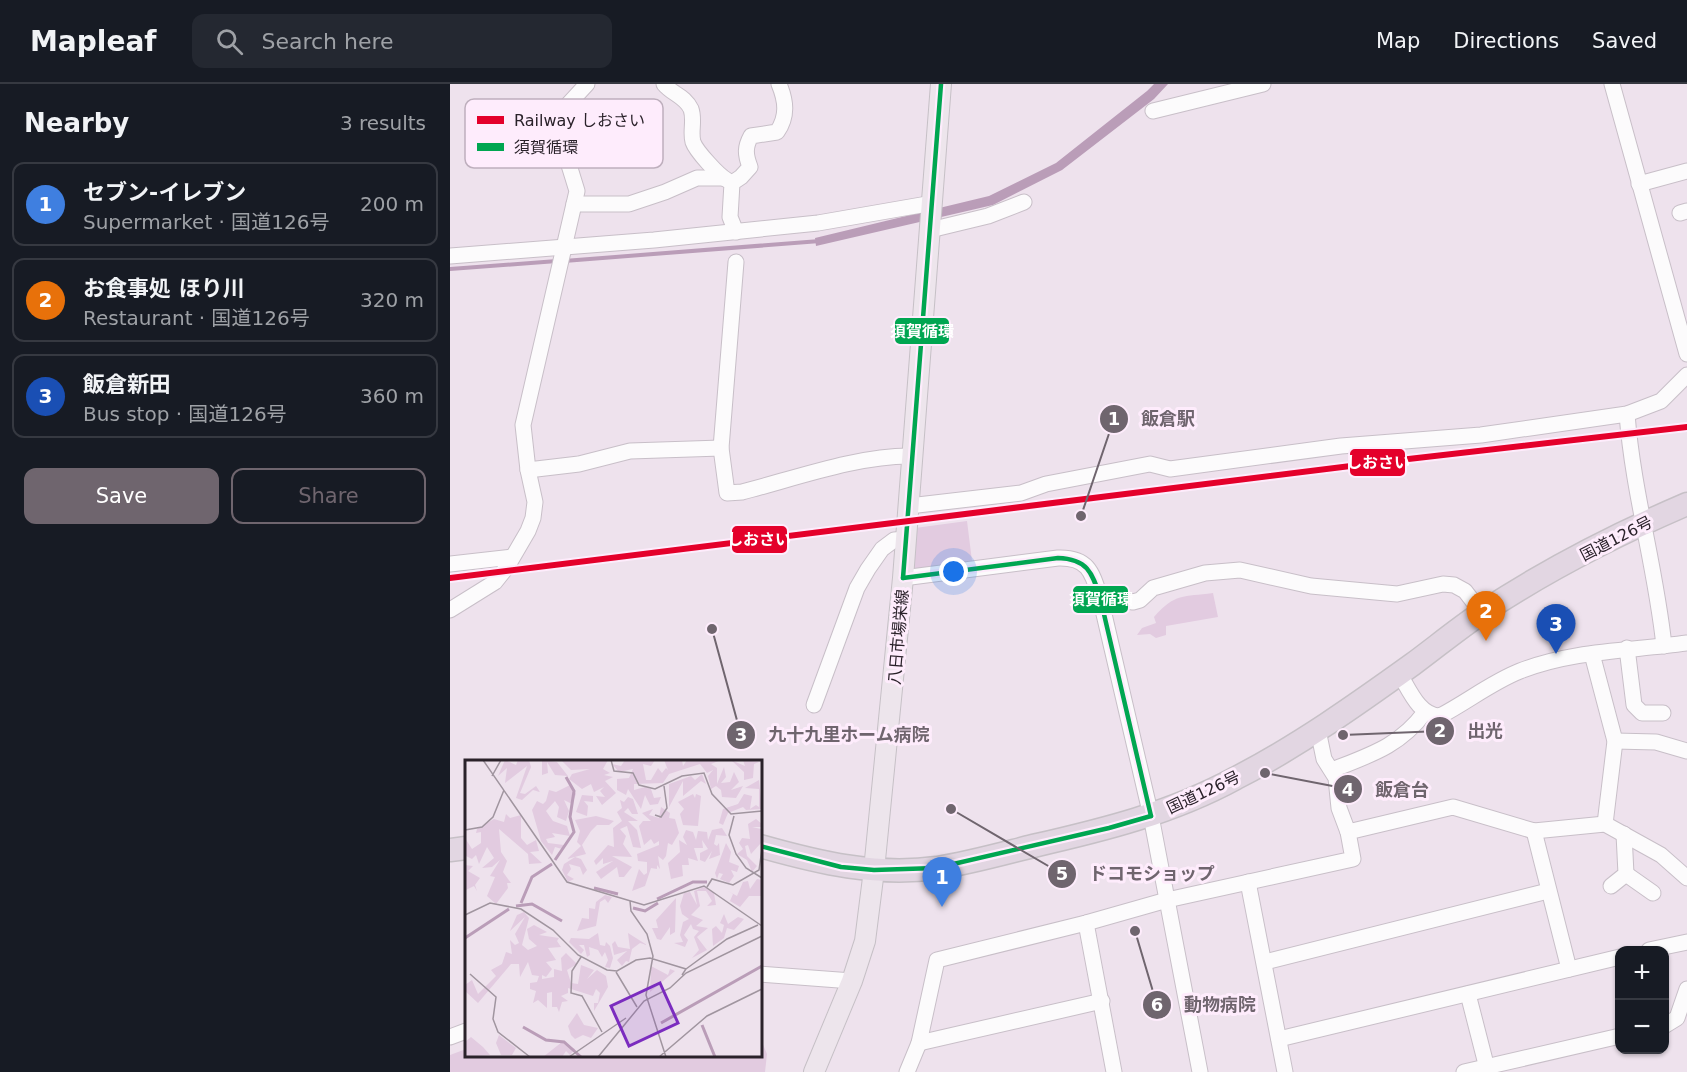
<!DOCTYPE html>
<meta charset="utf-8">
<style>
body{margin:0;font-family:"DejaVu Sans","Noto Sans JP",sans-serif;background:#242831;color:#f1f3f6}
.controls{position:absolute;right:18px;bottom:18px;display:grid;overflow:hidden;border-radius:12px;box-shadow:0 2px 4px #0004}
.controls button{width:54px;height:54px;display:grid;place-items:center;padding:0;border:0;border-bottom:2px solid #363941;background:#171b24;color:#f1f3f6;font:30px sans-serif}
.you{position:absolute;left:504px;top:488px;width:21px;height:21px;margin:-15px;border:4px solid #fff;border-radius:50%;background:#1a73e8;box-shadow:0 0 0 9px #1a73e833}
.badge{display:grid;place-items:center;width:39px;height:39px;border-radius:50%;background:#6f656e;color:#fff;font-size:20px;font-weight:700}
.pin{position:absolute;translate:-50% -50px;filter:drop-shadow(0 2px 3px #0008)}
.pin::after{content:'';position:absolute;top:32px;width:21px;height:18px;background:inherit;clip-path:polygon(0 0,100% 0,50% 100%)}
.list{margin:0;padding:0;list-style:none}
h2{display:flex;justify-content:space-between;align-items:center;height:78px;margin:0;padding:0 24px;font-size:26px}
h2 small{font-size:20px;font-weight:400;color:#9ea1a6}
.list li{display:grid;grid-template-columns:39px 1fr auto;gap:18px;align-items:center;box-sizing:border-box;height:84px;margin:0 12px 12px;padding:0 12px;border:2px solid #363941;border-radius:12px}
.list b{display:block;font-size:22px;white-space:nowrap}
.list p{margin:0;font-size:20px;white-space:nowrap;color:#9ea1a6}
.list em{font-size:20px;font-style:normal;color:#9ea1a6}
.actions{display:flex;gap:12px;padding:18px 24px}
.actions a{flex:1;padding:14px 0;border:2px solid #6f656e;border-radius:12px;text-align:center;font-size:21px;color:#6f656e}
.actions .main{background:#6f656e;color:#fff}
.icon{flex:none;width:33px;height:33px;fill:none;stroke:currentColor;stroke-width:2;stroke-linecap:round;stroke-linejoin:round}
.map{position:relative;flex:none;width:1237px;height:988px;overflow:hidden}
header{display:flex;align-items:center;gap:36px;box-sizing:border-box;height:84px;padding:0 30px;background:#171b24;border-bottom:2px solid #363941}
header strong{font-size:28px}
nav{display:flex;gap:33px;margin-inline-start:auto;font-size:21px}
.search{width:420px;height:54px;background:#242831;display:flex;align-items:center;gap:15px;box-sizing:border-box;padding:0 21px;border-radius:12px;color:#9ea1a6;font-size:22px}
main{display:flex}
aside{flex:1;background:#171b24}
.map>svg:first-child{display:block}
</style>
<header>
<strong>Mapleaf</strong>
<div class="search"><svg class="icon" aria-label="search" viewBox="0 0 24 24"><circle cx="10" cy="10" r="6"/><path d="M15 15l6 6"/></svg>Search here</div>
<nav><a>Map</a><a>Directions</a><a>Saved</a></nav>
</header>
<main>
<aside>
<h2>Nearby<small>3 results</small></h2>
<ul class="list">
<li><span class="badge" style="background:#3f7fe0">1</span><div><b>セブン-イレブン</b><p>Supermarket · 国道126号</p></div><em>200 m</em></li>
<li><span class="badge" style="background:#e8710a">2</span><div><b>お食事処 ほり川</b><p>Restaurant · 国道126号</p></div><em>320 m</em></li>
<li><span class="badge" style="background:#1a4fb4">3</span><div><b>飯倉新田</b><p>Bus stop · 国道126号</p></div><em>360 m</em></li>
</ul>
<div class="actions"><a class="main">Save</a><a>Share</a></div>
</aside>
<div class="map">
<svg width="1237" height="988" viewBox="0 0 1237 988">
<rect width="100%" height="100%" fill="#eee2ed"/>
<g fill="#e2cbe0">
<polygon points="517,437 522,477 520,480 461,486 465,444"/>
<path d="M763,509l5,24 -52,9v9l-10,3 -6,-4 -13,1 5,-7 14,-5 -2,-6c21,-24 29,-20 59,-24z"/>
<polygon points="311,956 317,970 315,988 0,988 0,971 16,965 16,972 310,972"/>
</g>
<polygon fill="#ba9db8" points="704,0 718,0 704,15 612,86 543,121 366,162 365,154 539,112 606,79 697,7"/>
<g fill="none" stroke-linecap="round" stroke-linejoin="round">
<g stroke="#ba9db8" stroke-width="4">
<polyline points="114,177 370,157"/>
<polyline points="0,185 107,177"/>
</g>
<defs>
<g id="minor">
<path d="M214,0c8,10 21,12 27,25 4,11 -1,23 2,33 3,9 26,34 34,38"/>
<polyline points="1162,0 1237,270"/>
<polyline points="703,27 813,0"/>
<polyline points="119,81 165,49 180,75"/>
<polyline points="1189,100 1237,87"/>
<polyline points="124,120 179,120 215,108 247,94 272,94"/>
<polyline points="1230,129 1237,127"/>
<polyline points="480,146 538,132 574,118"/>
<path d="M286,148l-6,-15 2,-34 9,-6 9,-10c-5,-13 -5,-20 1,-31l26,-4c11,-16 9,-31 2,-48"/>
<polyline points="0,172 204,156 368,139 483,119"/>
<path d="M286,178l-15,186 6,45 15,-1c51,-13 117,-37 170,-36"/>
<path d="M1177,330c6,79 29,154 37,232"/>
<polyline points="78,386 129,380 180,367 271,364"/>
<polyline points="459,422 571,409 596,400 700,380 720,385 891,362 1031,351 1177,330 1211,317 1237,291"/>
<polyline points="0,480 62,473"/>
<path d="M453,494l155,-20c30,-1 34,14 42,39l51,219 49,256"/>
<polyline points="650,513 683,518 690,516 703,504 755,489 790,486 861,502 947,510 993,500 1004,501 1015,507 1032,529"/>
<polyline points="0,526 45,498 57,483 78,447 83,434 85,418 78,386 73,341 127,107 119,81 98,48 100,40 137,0"/>
<polyline points="1177,564 1184,621 1192,629 1213,629"/>
<polyline points="1142,570 1165,657 1155,740"/>
<path d="M949,589c10,16 20,43 41,43 27,-14 52,-34 80,-45 53,-21 111,-20 167,-28"/>
<polyline points="364,621 407,504 418,485 432,465 444,456 456,455"/>
<polyline points="1165,657 1206,658 1237,667"/>
<path d="M882,686c38,-15 68,-24 93,-58"/>
<polyline points="1084,747 1119,885"/>
<polyline points="898,748 1003,723 1084,747 1155,740 1211,771 1237,794"/>
<polyline points="1176,790 1203,809"/>
<polyline points="798,798 835,988"/>
<polyline points="1161,802 1176,790 1174,750"/>
<polyline points="636,839 664,988"/>
<polyline points="1199,866 1237,858"/>
<polyline points="815,878 1098,807"/>
<polyline points="310,890 402,897"/>
<polyline points="1018,910 1038,988"/>
<polyline points="1214,942 1227,934 1237,905"/>
<polyline points="0,953 16,947"/>
<polyline points="829,955 1170,873"/>
<polyline points="469,959 652,917"/>
<polyline points="457,988 469,959 487,876 636,839 717,816 903,775 898,748 889,724 886,694 874,675 868,646"/>
<polyline points="1014,988 1170,952"/>
</g>
<polyline id="major" points="364,988 402,897 415,857 424,786 453,494 491,0"/>
<g id="highway">
<path d="M310,762c60,17 115,30 177,22 32,-5 64,-14 96,-22 70,-16 139,-33 203,-68 62,-32 120,-73 177,-114 23,-17 46,-36 70,-52 64,-42 134,-78 204,-108"/>
<polyline points="0,766 16,764"/>
</g>
</defs>
<use href="#minor" stroke="#c8bfc8" stroke-width="17"/>
<use href="#major" stroke="#c6c0c6" stroke-width="22"/>
<use href="#highway" stroke="#c6c0c6" stroke-width="25"/>
<use href="#minor" stroke="#fcfbfc" stroke-width="15"/>
<use href="#major" stroke="#ede5ec" stroke-width="20"/>
<use href="#highway" stroke="#e2d6e2" stroke-width="22"/>
<defs>
<g id="bus-1">
<polyline points="453,494 491,0"/>
<path d="M453,494l155,-20c29,1 34,14 42,39l51,219"/>
<polyline points="310,762 391,783 424,786 486,784 659,744 701,732"/>
</g>
</defs>
<use href="#bus-1" stroke="#feecfc" stroke-width="9"/>
<use href="#bus-1" stroke="#00a651" stroke-width="4.5"/>
<defs>
<polyline id="rail-1" points="0,494 941,377 1237,343"/>
</defs>
<use href="#rail-1" stroke="#feecfc" stroke-width="10"/>
<use href="#rail-1" stroke="#e4002b" stroke-width="6"/>
</g>
<g text-anchor="middle" stroke-width="6" stroke-linejoin="round" paint-order="stroke">
<g font-size="16" fill="#2a222a" stroke="#feecfc">
<text transform="translate(1166 454) rotate(-27)" y="6">国道126号</text>
<text transform="translate(448 553) rotate(-85)" y="6">八日市場栄線</text>
<text transform="translate(753 708) rotate(-25)" y="6">国道126号</text>
</g>
</g>
<g transform="translate(15 676)">
<rect width="297" height="297" fill="#eee2ed"/>
<path d="M40,0l11,5 2,-5h11l2,7 -11,26 5,1 11,-8 4,6 -7,-2 -11,10 -6,-2 11,-32 -22,17 2,-15 -9,8zM77,0l15,2 11,14 -13,-1 -8,-13 1,11 -6,2zM143,0l-5,9 7,4 -6,2 9,2 -8,4 11,12 -14,12 -6,-9 9,1 -5,-6 4,-4 -10,5 -3,-8 -9,5 -13,-10 3,-5 18,-5 -19,1 -9,-9zM160,0h30l-4,6 -8,-2 3,16h5l7,-12 4,5 4,-5 2,2 -4,-10h18l1,6 4,-6h34l-10,4 6,4v16l7,-17 2,10 -5,6 9,-1 4,-10 5,10 -8,8 12,-4 -7,12 -14,-1 -1,-7 -5,-4 -5,3 -3,-13 5,-6 -6,3 -7,-9 -31,10 -6,9 -29,1v6l11,-3 6,2 3,9 7,-1 -3,7 -8,1 -5,-10 -4,14 -13,-20 -2,6 -9,-5v-11l12,-1 4,-9 -14,3 -7,-8 9,2zM266,0l14,6 -2,-6 16,2 -5,2 -1,14 -9,2v-8zM237,14l4,10 -5,-3 -18,15v-15l-14,26v-23l22,-8 4,4zM294,20l3,29 -16,1 -3,-3 -15,6 -5,12 -4,-2 4,-14 15,-5 6,-10 8,2 -2,13 6,-4 3,2v-18l-14,-1zM105,25l6,9 -4,10 -8,-4 5,11 -3,10 -9,-4 2,-10 -4,-6 -9,10 7,10 14,5 3,10 -18,-3 3,4 -9,2 2,4 16,2 -2,4 -7,-2 -3,8 -11,-14 -9,-31 5,-9 6,3 3,-3 3,-11 7,2zM228,34l2,4 1,-4 5,2 -3,30 -15,-1 -3,-11 4,-5 -6,-7zM117,35l11,1v6l-9,-1 4,5 -1,10 -11,-4zM163,37l5,2 5,15h-6l-4,-6 -4,4 14,9h-10l9,9 4,18 -8,-1 -6,-21 -7,3 6,7 -3,8 9,13 -20,-1 20,11 -8,10h-5l-2,-10 -16,12 -5,-7 17,-11 -10,3v-6l-7,7 -2,-4 14,-16 6,2 -1,-19 9,-7 -5,-9 5,-4 -2,-8 4,2zM196,47l9,6 -1,5 6,1 4,14 -7,12 -4,-2 -2,13 -3,4 -5,-4 2,13 -3,-4v4l-6,-1 -6,18 -13,5 7,-22 5,6 3,-2v-11l-9,-1 -1,-7 22,-9v-4l-5,3 -3,-5 -7,6 -5,-19 4,-5h8l-9,-8 11,-4 -4,6 10,3zM41,54l4,4 11,-3v23l6,7 9,-5 3,11 -9,1 12,11 -13,1 -1,-10 -29,-25 2,23 6,9 -4,11 8,11h-4l1,5 -12,16 -9,-8 8,-19 -5,-1 10,-16 -8,7 -10,1 12,-10 -7,-11 -8,17 -3,-9 -4,4 -6,-3 -1,5v-23l7,11 9,-6v-11l-5,1 1,-4 17,-10 10,3zM131,56l18,5 -5,4h-12l-6,6 -9,14 4,9 -19,5 14,-13 -4,-4 3,-11 -5,-11zM291,59l6,5v3h-10l9,2v14l-10,11 -3,-9 -3,1 2,10 10,10 -5,6 -5,-12 -10,-6 6,-5 -4,-6 3,-5 8,1 -2,-15zM257,68l5,8 -11,-1 -2,9 3,2 2,-3 1,12 -11,4 3,-8 -7,11 -5,-2v-7l8,-4 -6,-9 1,8h-9l4,13 -10,-3 1,7h-7l1,11 -12,3 -3,-16 12,-11 -1,-12 8,5 -4,-8 3,-7 7,2 3,8 2,-9 9,1 1,8 4,-10zM261,83l5,9 -2,10 10,4 -2,6 -6,-2 3,6 -5,7 -9,-4 3,-5 -4,-1 -2,6 -2,-6zM110,97l6,2 6,11 -4,5 -3,-8 -11,-3 2,5 -4,6 7,4 -6,3 -6,-12 2,-6zM0,105l8,1 -5,5 12,7 -5,7 2,6 -3,-5 -8,4zM292,119l5,1v16h-13l-9,11 -10,-6 3,-7 -5,-3 9,5 6,-14 5,-1 2,8zM239,127l10,6 2,12 -9,1 5,-5 -6,-10h-9l3,15 -9,9 12,5 -7,6 12,2 -11,9 10,13 -15,8 7,-8 -5,-13 5,-6 -6,-2 -2,-5 -7,11 4,5 -3,7 -11,-4 9,-1 -3,-7 3,-13 6,-3 -7,-5 -2,-8 4,-13 6,-1 7,13 -3,-14zM140,135l7,2 -4,6 -3,-4 -5,3 -4,24 -19,5 5,-13 7,1v-11l6,1 1,-7zM211,138l-1,34 -5,3v-8l-9,13 -4,-1 -5,-11h6l-2,-8zM59,152l5,6 -7,27 6,5 9,-4 -8,-7 -2,-10 7,-4 13,7 -8,3 20,3 -2,3 4,6 -13,1 8,12 -10,2 6,7 -6,8 -4,-2v4l12,-2v-8l8,2 -1,-13 5,-5 11,11 -10,6 4,13 7,1 3,-19 13,5 -7,9 10,-9 9,6 2,11 -14,24v-8h4l2,-10 -4,-4 -3,7 -25,-8v5l-7,3 7,5 -6,1 -3,10 -2,-5h-5v-15l-5,1v15l-9,-8 -5,3 3,-12 -6,-2v-6l7,-1 2,-6 -7,-1 -4,-13 -8,15 -1,-13h-8l-33,39 -13,-12v-6l7,-5 6,14 18,-18 -5,-6 11,-6 4,-12 6,2 -2,-14 5,5 4,-2 -4,-9 10,-17 -15,14 7,-16zM259,154l4,10 10,-7 6,2 -10,11 -7,-2 -3,10 -11,8 -1,-17 4,-3 6,7 2,-8 -4,-2zM133,173l2,12 5,1 1,-4 4,4 3,12 -3,10 -5,-1 3,-7 -3,-8 -3,5 -4,-7 -9,-3 1,8 -3,2 -3,-12h-5l5,5 -3,4 -12,-12 2,-4 18,1zM163,173l19,12 -7,-2 -8,6 -3,13 -3,-1 -4,5 -5,-6 10,-9 -13,4 -2,-11 3,-3 3,6 12,2zM186,206l17,9 2,-6 5,2 -25,21zM112,253l7,12 14,3 -7,10 -8,-3 -8,4 -4,-4 -3,-9zM34,275l17,13 -4,7h-11l-5,-12zM6,277l12,10 7,8 -25,2v-15zM97,282l13,7 -5,6 -4,-4 -4,6h-19z" fill="#e2cbe0"/>
<path fill="none" stroke="#ba9db8" stroke-width="3" d="M90,100l19,-28 -4,-15 4,-26 -8,-14M129,128l24,6M192,139l36,-17h14M56,143l11,-26 20,-13M51,146l16,-2 30,17M168,148l12,3 13,-8M0,178l44,-29M196,263l101,-57M237,265l13,32M58,267l23,13 18,2 17,15"/>
<path fill="none" stroke="#a0959f" stroke-width="1.5" d="M18,0l84,122 77,23 60,-19 58,40M146,0l3,11 19,2 6,12 16,4 27,-13 22,-3 8,21 19,20 31,-3M27,16l9,-16M190,55l6,2 6,-9 -3,-22M269,56l-5,19 7,19 10,14 16,10M0,70l17,-3 11,-10 11,-27M242,127l5,-8 21,6 26,-15 3,-21M165,141l1,10 16,23 6,22 -7,39 20,62M0,155l25,-12 31,6 32,21 25,25 29,15 10,1 19,-11 14,-2 36,11 -4,6M116,197l-9,14 -1,22 11,3 20,36M221,209l41,-30 31,-14M151,212l21,35M5,214l26,23 -3,22 5,13 32,25M104,297l57,-39M133,297l46,-56 26,-13 16,-15 76,-37M194,297l48,-41 55,-27"/>
<path fill="#7b2cbf" fill-opacity="0.15" stroke="#7b2cbf" stroke-width="3" d="M195,223l18,40 -49,23 -18,-40z"/>
<rect width="297" height="297" fill="none" stroke="#2a222a" stroke-width="3"/>
</g>
<rect x="15" y="15" width="198" height="69" rx="9" fill="#feecfc" stroke="#beafbd" stroke-width="1.5"/>
<rect x="27" y="32" width="27" height="8" fill="#e4002b"/>
<rect x="27" y="59" width="27" height="8" fill="#00a651"/>
<g font-size="16" fill="#2a222a">
<text x="64" y="42">Railway しおさい</text>
<text x="64" y="69">須賀循環</text>
</g>
<path fill="none" stroke="#6f656e" stroke-width="2" d="M631 432L664 335M893 651L990 647M262 545L291 651M815 689L898 705M501 725L612 790M685 847L707 921"/>
<g fill="#6f656e" stroke="#feecfc" stroke-width="2">
<circle cx="631" cy="432" r="6"/>
<circle cx="893" cy="651" r="6"/>
<circle cx="262" cy="545" r="6"/>
<circle cx="815" cy="689" r="6"/>
<circle cx="501" cy="725" r="6"/>
<circle cx="685" cy="847" r="6"/>
<circle cx="664" cy="335" r="15"/>
<circle cx="990" cy="647" r="15"/>
<circle cx="291" cy="651" r="15"/>
<circle cx="898" cy="705" r="15"/>
<circle cx="612" cy="790" r="15"/>
<circle cx="707" cy="921" r="15"/>
</g>
<g font-size="18" text-anchor="middle" font-weight="bold" fill="#fff">
<text x="664" y="341">1</text>
<text x="990" y="653">2</text>
<text x="291" y="657">3</text>
<text x="898" y="712">4</text>
<text x="612" y="796">5</text>
<text x="707" y="927">6</text>
</g>
<g font-size="18" text-anchor="middle" font-weight="bold" fill="#6f656e" stroke="#feecfc" stroke-width="6" stroke-linejoin="round" paint-order="stroke">
<text x="718" y="341">飯倉駅</text>
<text x="1035" y="653">出光</text>
<text x="399" y="657">九十九里ホーム病院</text>
<text x="952" y="712">飯倉台</text>
<text x="702" y="796">ドコモショップ</text>
<text x="770" y="927">動物病院</text>
</g>
<g stroke="#feecfc" stroke-width="2">
<rect x="444" y="233" width="56" height="28" rx="6" fill="#00a651"/>
<rect x="899" y="364" width="57" height="29" rx="6" fill="#e4002b"/>
<rect x="281" y="441" width="57" height="29" rx="6" fill="#e4002b"/>
<rect x="622" y="501" width="57" height="29" rx="6" fill="#00a651"/>
</g>
<g font-size="16" text-anchor="middle" font-weight="bold" fill="#fff">
<text x="472" y="253">須賀循環</text>
<text x="928" y="384">しおさい</text>
<text x="309" y="461">しおさい</text>
<text x="651" y="521">須賀循環</text>
</g>
</svg>
<div class="controls">
<button>+</button>
<button>−</button>
</div>
<div class="you"></div>
<div class="pin badge" style="left:492px;top:823px;background:#3f7fe0">1</div>
<div class="pin badge" style="left:1036px;top:557px;background:#e8710a">2</div>
<div class="pin badge" style="left:1106px;top:570px;background:#1a4fb4">3</div>
</div>
</main>
